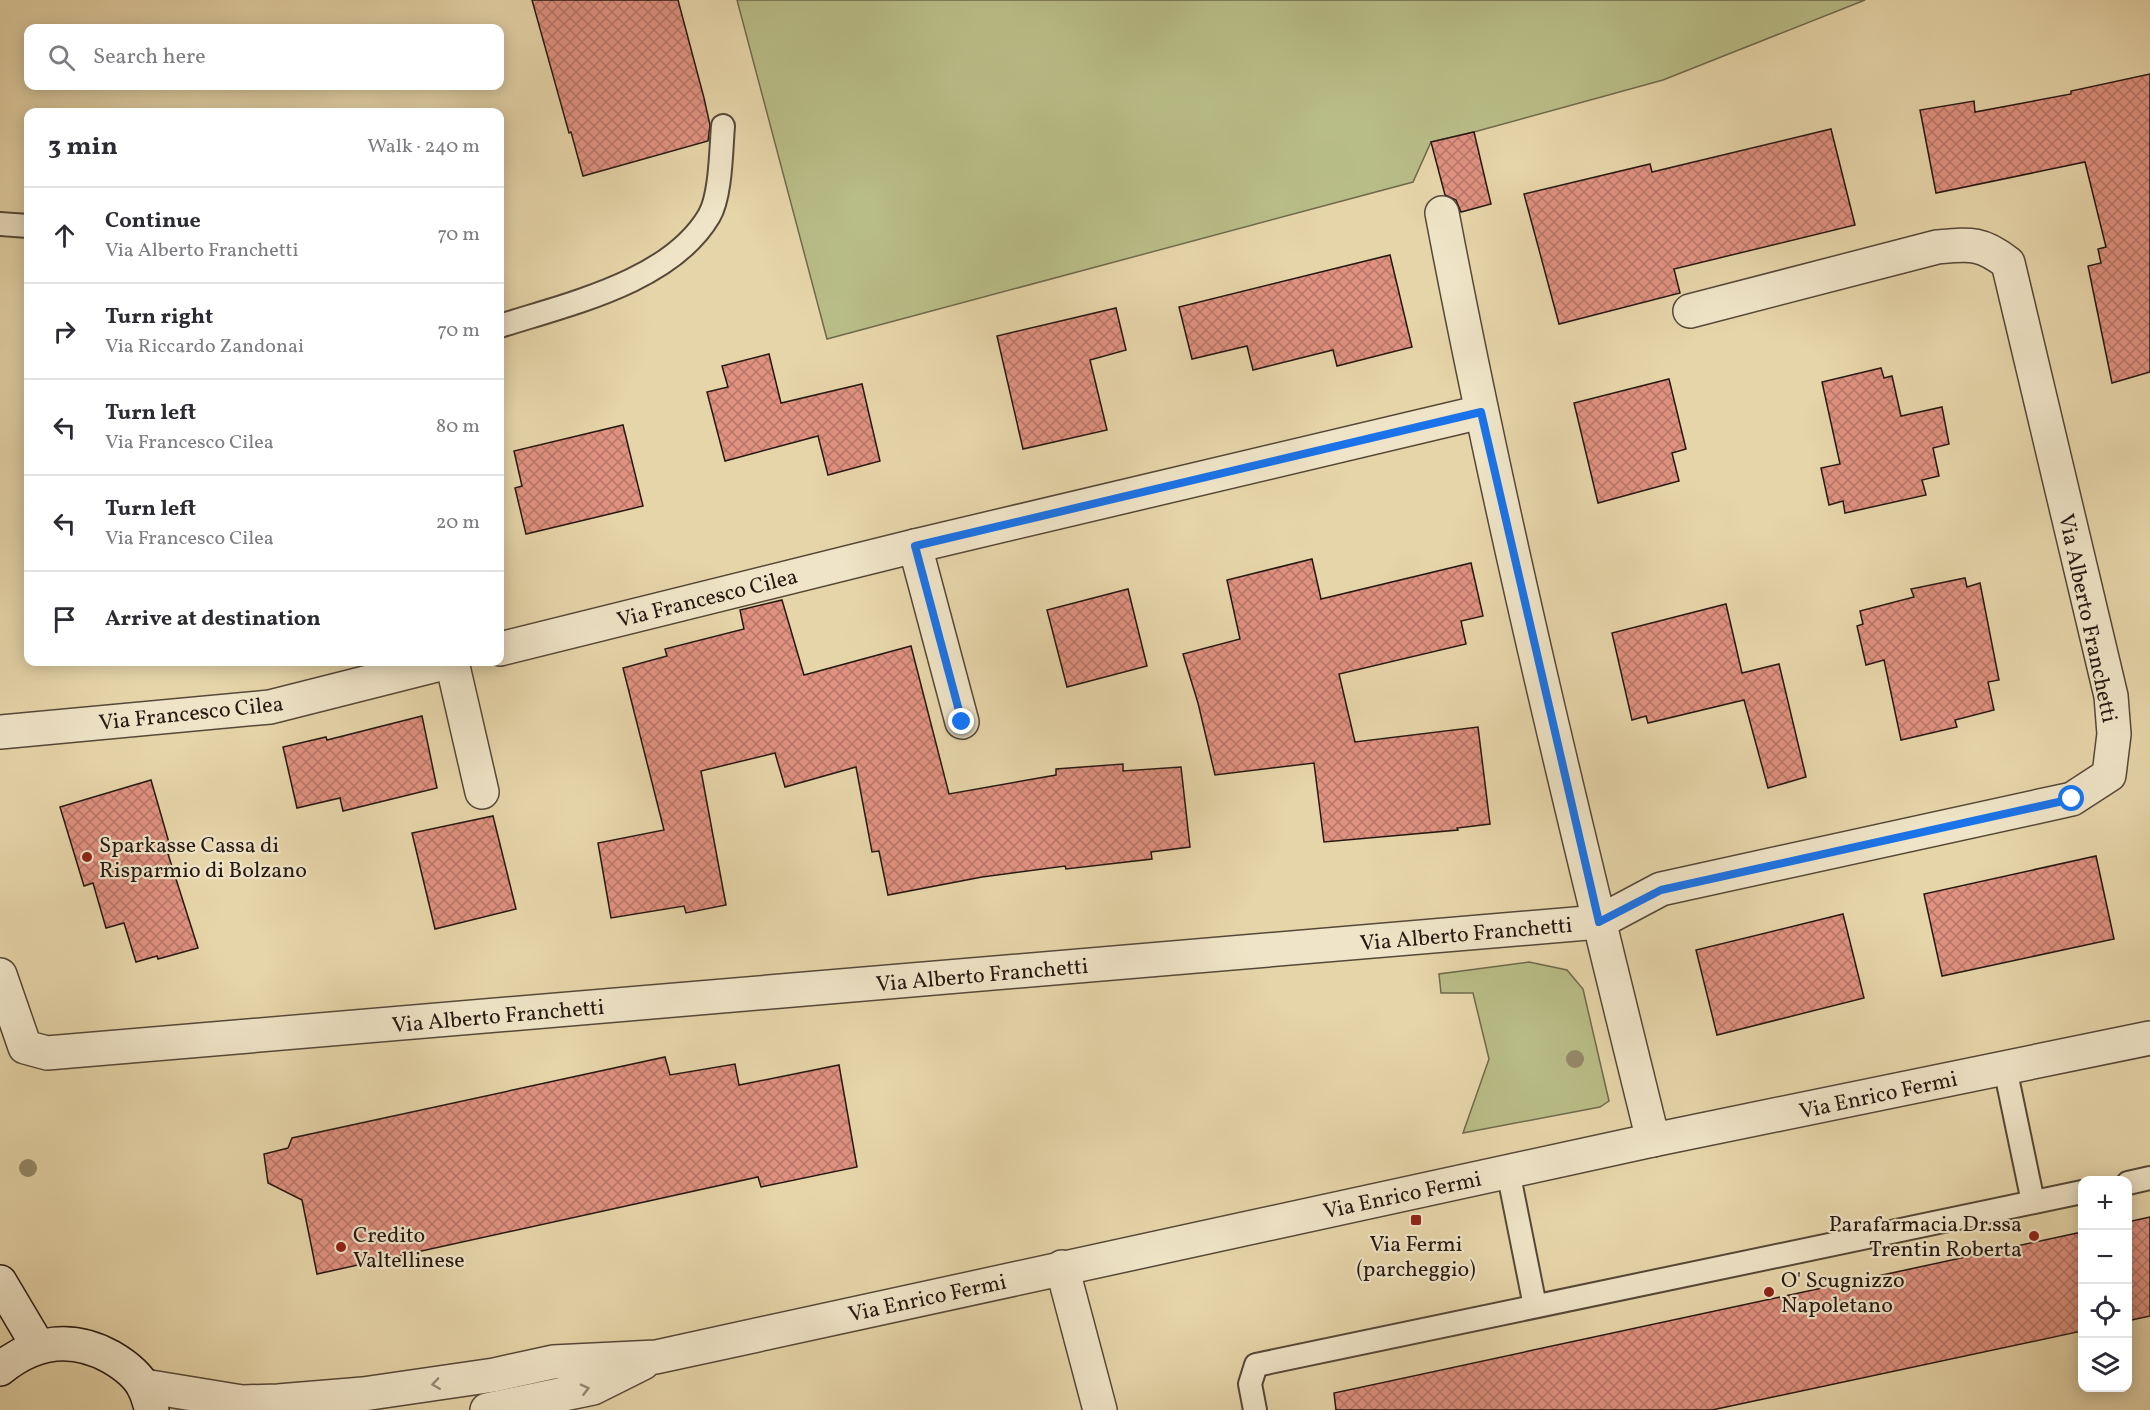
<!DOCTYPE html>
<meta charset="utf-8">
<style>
body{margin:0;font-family:Vollkorn,serif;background:#f7f7f7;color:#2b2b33}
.controls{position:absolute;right:18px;bottom:18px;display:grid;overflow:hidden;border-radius:12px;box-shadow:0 3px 15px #0003}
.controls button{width:54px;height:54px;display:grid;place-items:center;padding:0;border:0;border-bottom:2px solid #e1e1e2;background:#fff;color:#2b2b33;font:30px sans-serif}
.stop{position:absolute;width:18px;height:18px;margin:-14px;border:4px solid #1a73e8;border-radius:50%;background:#fff}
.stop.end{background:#1a73e8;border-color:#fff;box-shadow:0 2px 6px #0008}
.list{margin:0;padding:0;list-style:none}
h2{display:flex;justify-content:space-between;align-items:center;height:78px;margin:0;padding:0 24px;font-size:26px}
h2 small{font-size:20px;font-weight:400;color:#7c7c81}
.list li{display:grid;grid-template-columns:39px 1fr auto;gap:18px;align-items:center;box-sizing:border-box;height:96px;padding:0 24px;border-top:2px solid #e1e1e2}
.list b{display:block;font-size:22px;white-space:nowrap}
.list p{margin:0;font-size:20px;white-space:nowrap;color:#7c7c81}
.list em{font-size:20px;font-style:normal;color:#7c7c81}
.icon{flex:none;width:33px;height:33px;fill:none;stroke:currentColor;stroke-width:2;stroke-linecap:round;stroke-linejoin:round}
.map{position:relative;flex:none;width:2150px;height:1410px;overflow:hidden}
.search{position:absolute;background:#fff;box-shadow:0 3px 15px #0003;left:24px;top:24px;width:480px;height:66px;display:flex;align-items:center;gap:15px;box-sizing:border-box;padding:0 21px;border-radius:12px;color:#7c7c81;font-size:22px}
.panel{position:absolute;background:#fff;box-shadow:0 3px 15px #0003;left:24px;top:108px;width:480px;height:558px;border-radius:12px}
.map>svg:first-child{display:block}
</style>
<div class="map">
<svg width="2150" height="1410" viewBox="0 0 2150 1410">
<defs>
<pattern id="building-cross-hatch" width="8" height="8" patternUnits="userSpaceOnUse" patternTransform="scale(1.5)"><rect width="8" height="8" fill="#e09180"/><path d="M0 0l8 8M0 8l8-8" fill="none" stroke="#b57667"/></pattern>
</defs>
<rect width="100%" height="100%" fill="#e6d5a9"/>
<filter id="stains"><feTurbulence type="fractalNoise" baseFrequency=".00333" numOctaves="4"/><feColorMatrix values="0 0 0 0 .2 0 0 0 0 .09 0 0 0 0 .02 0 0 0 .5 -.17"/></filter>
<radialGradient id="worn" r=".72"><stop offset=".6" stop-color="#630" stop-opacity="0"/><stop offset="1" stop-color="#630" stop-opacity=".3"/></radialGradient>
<g fill="#b8bc86" stroke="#6f6a4c" stroke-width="1.5">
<polygon points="737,0 1865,0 1663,80 1474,132 1431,142 1413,182 827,339"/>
<polygon points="1529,962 1567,970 1583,989 1609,1101 1600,1107 1463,1133 1489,1059 1473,993 1441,993 1439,974"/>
</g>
<g fill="url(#building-cross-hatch)" stroke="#261912" stroke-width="1.5">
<polygon points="532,0 678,0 704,98 710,125 708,141 583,176 571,132 569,133"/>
<polygon points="2150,74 2150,372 2112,383 2088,266 2101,263 2098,249 2106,247 2085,162 1936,193 1920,110 1974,101 1975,112 2071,94 2071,91"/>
<polygon points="1831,129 1855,225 1674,269 1680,293 1559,324 1524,194 1650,164 1652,172"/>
<polygon points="1474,132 1491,204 1461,212 1456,200 1445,195 1431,142"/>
<polygon points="1390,255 1412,347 1337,366 1333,350 1253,370 1247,346 1192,359 1179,307"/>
<polygon points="1116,308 1126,350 1090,360 1107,430 1023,449 997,336"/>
<polygon points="769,354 781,403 862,384 880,461 828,475 818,436 725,461 707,392 728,387 722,366"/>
<polygon points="1881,368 1884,378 1892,376 1901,416 1942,407 1949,444 1933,448 1939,476 1922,480 1926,495 1845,513 1843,501 1829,505 1821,468 1840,464 1822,382"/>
<polygon points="1669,379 1686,449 1672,453 1679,481 1598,503 1574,403"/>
<polygon points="623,425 643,506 526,534 515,488 522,486 514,451"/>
<polygon points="1312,559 1321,599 1471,563 1483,616 1461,621 1466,644 1339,674 1355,742 1478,727 1490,824 1457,828 1458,830 1324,842 1314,763 1215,775 1198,703 1183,654 1240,639 1227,580"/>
<polygon points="1965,578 1967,587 1980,583 1999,680 1988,682 1994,710 1955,720 1957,727 1901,740 1884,660 1866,665 1857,626 1863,624 1860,611 1914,597 1911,589"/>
<polygon points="1128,589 1147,666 1067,687 1047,610"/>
<polygon points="782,600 804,675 911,646 949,794 1056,775 1056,769 1123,764 1123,771 1181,767 1190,847 1151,852 1152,859 1066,869 1065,866 982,877 888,895 879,851 872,852 856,767 785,787 775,753 701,771 726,905 686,913 684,906 611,918 598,843 664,830 623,668 667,656 665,649 744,629 740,610"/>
<polygon points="1726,604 1742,673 1779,664 1806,777 1768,788 1744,700 1648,723 1646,716 1632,720 1612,633"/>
<polygon points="422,716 437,788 343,811 340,798 297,808 283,747 326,737 327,740"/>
<polygon points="151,780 172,853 168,854 198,948 158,959 157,956 136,962 124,923 106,928 93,883 84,886 60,807"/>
<polygon points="493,816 516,909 435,929 412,833"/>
<polygon points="2096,856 2114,939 1942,976 1924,894"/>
<polygon points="1843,914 1864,998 1717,1035 1696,950"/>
<polygon points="665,1057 670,1075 735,1064 739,1085 839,1065 857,1167 761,1187 758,1177 317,1274 302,1200 268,1183 264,1154 288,1148 292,1138"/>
<polygon points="2150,1217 2150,1316 2127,1321 2127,1222"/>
<polygon points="2082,1232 2082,1331 1712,1410 1336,1410 1334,1393"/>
</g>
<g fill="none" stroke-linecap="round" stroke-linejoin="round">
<defs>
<g id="service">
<polyline points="0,224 28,226"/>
<path d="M500,326c68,-22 170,-44 209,-110 12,-20 12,-67 14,-90"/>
<polyline points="2005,1068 2033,1202"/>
<polyline points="1508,1171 1535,1306"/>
<polyline points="2128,1183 2150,1178"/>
<polyline points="1255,1410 1250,1384 1256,1365 2082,1192"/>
</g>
<g id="minor">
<path d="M1442,213c59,311 135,620 211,927"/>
<polyline points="915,546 962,722"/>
<polyline points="500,649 915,546 1481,412"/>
<polyline points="452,662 482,792"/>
<polyline points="0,732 270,707 448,662"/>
<path d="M0,975l25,72 22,6 1552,-131 62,-33 411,-90 37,-24 5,-41 -3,-38 -103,-433c-27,-21 -38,-19 -71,-16l-247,64"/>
<polyline points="1062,1267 1100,1410"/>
</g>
<g id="tertiary">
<polyline points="144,1386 242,1402 278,1401 363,1394 494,1375 553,1362 656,1357 1653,1140 2150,1038"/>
<polyline points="487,1410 593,1388 643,1363"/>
</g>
<g id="secondary">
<polyline points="0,1282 38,1346"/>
<path d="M0,1369c34,-28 72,-34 111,-12 12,7 27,18 33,31 4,7 5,15 8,22"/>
</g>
</defs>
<use href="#service" stroke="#564838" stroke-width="26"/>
<use href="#minor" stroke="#564838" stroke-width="36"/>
<use href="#tertiary" stroke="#564838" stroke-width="36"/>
<use href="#secondary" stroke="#261912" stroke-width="36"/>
<use href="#service" stroke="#efe4c7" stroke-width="22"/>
<use href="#minor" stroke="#efe4c7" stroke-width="33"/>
<use href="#tertiary" stroke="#efe4c7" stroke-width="33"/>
<use href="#secondary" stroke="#efe4c7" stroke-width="33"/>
</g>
<g fill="#958969">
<circle cx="1575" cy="1059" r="9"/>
<circle cx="28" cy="1168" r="9"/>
</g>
<defs><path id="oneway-chevron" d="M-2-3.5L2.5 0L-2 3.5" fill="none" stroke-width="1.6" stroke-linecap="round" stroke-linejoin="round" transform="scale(1.5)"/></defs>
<g stroke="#958976">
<use href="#oneway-chevron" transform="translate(436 1384) rotate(172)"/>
<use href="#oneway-chevron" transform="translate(585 1389) rotate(-14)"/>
</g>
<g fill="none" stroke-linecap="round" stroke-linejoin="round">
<polyline stroke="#1a73e8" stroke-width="8" points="962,722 915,546 1481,412 1599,922 1661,890 2072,799"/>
</g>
<g fill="#8f2418" stroke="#efe4c7" stroke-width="2">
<circle cx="87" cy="857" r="6"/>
<rect x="1410" y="1214" width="12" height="12" rx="3"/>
<circle cx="2034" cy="1236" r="6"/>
<circle cx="341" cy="1247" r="6"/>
<circle cx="1769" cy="1292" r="6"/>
</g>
<g text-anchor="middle" stroke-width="4.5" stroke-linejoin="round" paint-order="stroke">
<g font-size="22" fill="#261912" stroke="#efe4c7">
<text transform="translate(707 597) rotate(-14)" y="8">Via Francesco Cilea</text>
<text transform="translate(2089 618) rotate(78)" y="8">Via Alberto Franchetti</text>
<text transform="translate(191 712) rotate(-6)" y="8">Via Francesco Cilea</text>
<text transform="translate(1466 933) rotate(-5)" y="8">Via Alberto Franchetti</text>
<text transform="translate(982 974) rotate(-5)" y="8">Via Alberto Franchetti</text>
<text transform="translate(498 1015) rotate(-5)" y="8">Via Alberto Franchetti</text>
<text transform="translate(1878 1094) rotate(-12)" y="8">Via Enrico Fermi</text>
<text transform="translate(1402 1194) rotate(-12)" y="8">Via Enrico Fermi</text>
<text transform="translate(927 1297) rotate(-12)" y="8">Via Enrico Fermi</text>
</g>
<g font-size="22" fill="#261912" stroke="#efe4c7" text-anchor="start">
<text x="99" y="852">Sparkasse Cassa di<tspan x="99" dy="25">Risparmio di Bolzano</tspan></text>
<text x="2022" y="1231" text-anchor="end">Parafarmacia Dr.ssa<tspan x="2022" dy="25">Trentin Roberta</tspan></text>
<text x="353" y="1242">Credito<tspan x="353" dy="25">Valtellinese</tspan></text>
<text x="1416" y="1251" text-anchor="middle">Via Fermi<tspan x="1416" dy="25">(parcheggio)</tspan></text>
<text x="1781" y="1287">O' Scugnizzo<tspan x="1781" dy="25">Napoletano</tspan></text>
</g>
</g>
<rect width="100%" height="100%" filter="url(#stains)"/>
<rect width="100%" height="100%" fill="url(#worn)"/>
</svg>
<div class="controls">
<button>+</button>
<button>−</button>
<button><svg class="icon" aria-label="locate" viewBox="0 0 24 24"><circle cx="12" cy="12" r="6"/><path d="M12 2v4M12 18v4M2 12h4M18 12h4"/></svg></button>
<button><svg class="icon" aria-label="layers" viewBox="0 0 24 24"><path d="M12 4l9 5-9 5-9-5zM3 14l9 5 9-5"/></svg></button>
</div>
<div class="stop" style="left:2072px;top:799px"></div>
<div class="stop end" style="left:962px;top:722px"></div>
<div class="search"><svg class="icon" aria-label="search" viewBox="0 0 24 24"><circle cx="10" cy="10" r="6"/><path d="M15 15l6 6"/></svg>Search here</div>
<section class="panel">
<h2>3 min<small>Walk · 240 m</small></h2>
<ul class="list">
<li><svg class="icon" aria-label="ahead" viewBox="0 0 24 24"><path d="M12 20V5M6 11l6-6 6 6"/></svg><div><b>Continue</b><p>Via Alberto Franchetti</p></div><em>70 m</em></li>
<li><svg class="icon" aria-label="right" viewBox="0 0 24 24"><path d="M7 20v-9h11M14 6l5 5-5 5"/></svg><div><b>Turn right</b><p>Via Riccardo Zandonai</p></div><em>70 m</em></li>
<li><svg class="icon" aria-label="left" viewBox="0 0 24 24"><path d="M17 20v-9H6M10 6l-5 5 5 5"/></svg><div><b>Turn left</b><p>Via Francesco Cilea</p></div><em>80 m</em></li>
<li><svg class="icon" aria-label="left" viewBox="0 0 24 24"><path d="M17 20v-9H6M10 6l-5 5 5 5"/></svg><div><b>Turn left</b><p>Via Francesco Cilea</p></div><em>20 m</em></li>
<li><svg class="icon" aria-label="arrive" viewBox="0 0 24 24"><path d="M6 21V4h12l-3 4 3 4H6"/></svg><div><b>Arrive at destination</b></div></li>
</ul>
</section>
</div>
